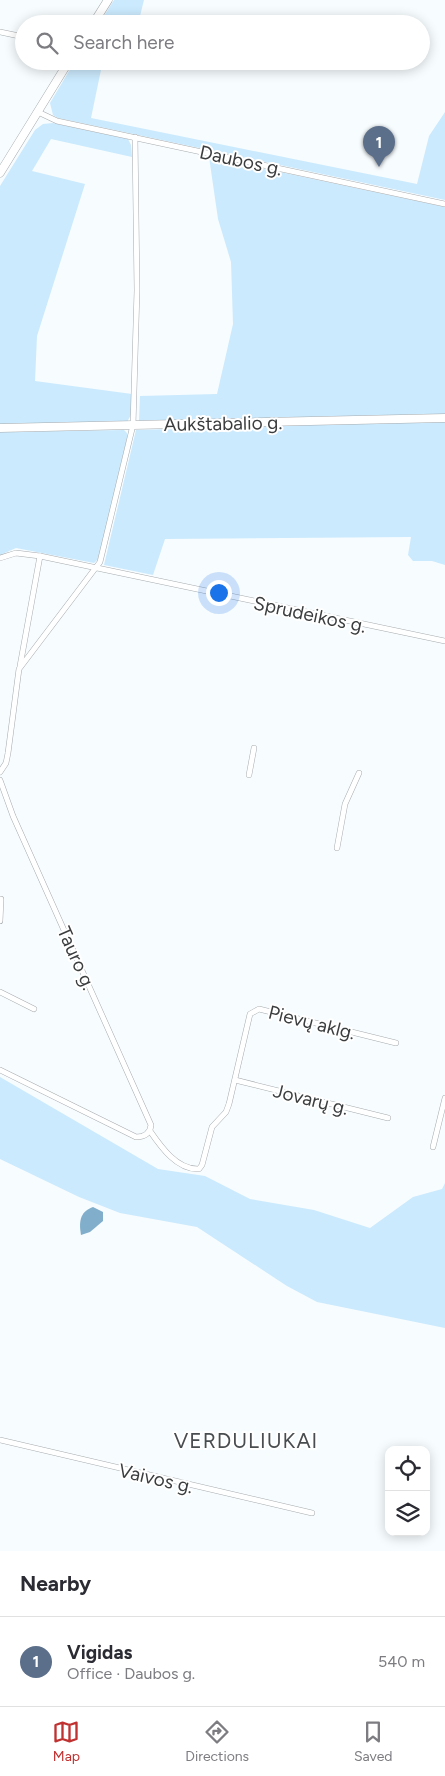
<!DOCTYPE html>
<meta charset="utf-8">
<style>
body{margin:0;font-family:Figtree,sans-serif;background:#f7f7f7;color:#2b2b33}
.controls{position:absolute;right:15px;bottom:15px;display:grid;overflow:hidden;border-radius:10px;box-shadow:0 2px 12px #0003}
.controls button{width:45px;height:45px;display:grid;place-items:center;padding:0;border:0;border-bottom:1px solid #e1e1e2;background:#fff;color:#2b2b33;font:25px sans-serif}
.you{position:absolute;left:218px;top:592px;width:18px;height:18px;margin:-12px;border:4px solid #fff;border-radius:50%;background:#1a73e8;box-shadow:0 0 0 8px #1a73e833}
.badge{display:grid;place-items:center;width:32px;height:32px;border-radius:50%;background:#c03131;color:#fff;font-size:16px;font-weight:700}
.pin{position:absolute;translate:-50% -41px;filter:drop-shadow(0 1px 2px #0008)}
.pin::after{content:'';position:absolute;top:26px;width:18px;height:15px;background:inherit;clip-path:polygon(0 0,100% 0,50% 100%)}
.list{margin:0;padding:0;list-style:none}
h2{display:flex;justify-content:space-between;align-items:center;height:65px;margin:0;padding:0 20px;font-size:21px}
h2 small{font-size:16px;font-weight:400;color:#7c7c81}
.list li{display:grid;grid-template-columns:32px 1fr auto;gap:15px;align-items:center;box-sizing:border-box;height:90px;padding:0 20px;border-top:1px solid #e1e1e2}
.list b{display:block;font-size:19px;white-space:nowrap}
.list p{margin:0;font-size:16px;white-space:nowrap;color:#7c7c81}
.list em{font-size:16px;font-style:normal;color:#7c7c81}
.icon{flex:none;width:28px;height:28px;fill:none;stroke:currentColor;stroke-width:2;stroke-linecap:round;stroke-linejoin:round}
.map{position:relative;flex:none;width:445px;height:1551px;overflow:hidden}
.search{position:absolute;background:#fff;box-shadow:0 2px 12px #0003;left:15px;right:15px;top:15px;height:55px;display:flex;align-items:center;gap:12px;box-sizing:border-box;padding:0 18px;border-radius:28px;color:#7c7c81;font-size:19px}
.sheet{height:155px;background:#fff}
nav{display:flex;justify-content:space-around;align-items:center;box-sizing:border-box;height:70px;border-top:1px solid #e1e1e2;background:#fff;font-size:14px;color:#7c7c81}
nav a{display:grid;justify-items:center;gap:2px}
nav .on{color:#c03131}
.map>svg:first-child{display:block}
</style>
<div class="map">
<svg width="445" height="1551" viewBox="0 0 445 1551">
<rect width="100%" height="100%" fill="#f7fcff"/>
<g fill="#cbeafd">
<polygon points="114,0 144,0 138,24 99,24"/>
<polygon points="75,61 131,61 129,70 102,65 91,118 417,184 429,136 445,112 445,200 58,118 53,115 50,103"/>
<polygon points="53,123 128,139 131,145 132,157 51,139 32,171 85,184 37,336 35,381 132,394 133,411 127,422 0,425 0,186 35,130 43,124"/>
<polygon points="209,157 445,207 445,414 139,421 140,396 217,394 233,324 231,262 218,219"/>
<polygon points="445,421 445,565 432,561 413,561 408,555 411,537 165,539 153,575 104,565 136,430"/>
<polygon points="124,430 127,433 127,438 99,558 94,563 16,548 0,555 0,432"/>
<polygon points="0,1077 158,1169 205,1176 250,1199 314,1210 370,1228 413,1197 442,1189 445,1183 445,1328 317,1302 287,1286 197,1227 120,1213 79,1197 0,1159"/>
</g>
<path fill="#81aeca" d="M93,1207l10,5v9l-13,11 -9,3c-2,-12 -2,-23 12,-28z"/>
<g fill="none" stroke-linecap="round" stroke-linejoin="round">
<defs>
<g id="street">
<polyline points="0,32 24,37"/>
<polyline points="38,112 57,121 445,204"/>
<polyline points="0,558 16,553 40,556 445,641"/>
<polyline points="20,666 40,556"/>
<polyline points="0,772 6,763 8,753 19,669 100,562 133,425 137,290 135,137"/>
<polyline points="249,775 254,748"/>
<path d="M0,780l13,36 138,309c-1,9 -7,12 -15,12l-136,-67"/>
<polyline points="337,848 345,804 359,773"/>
<polyline points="0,921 1,899"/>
<polyline points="0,992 34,1009"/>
<polyline points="235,1080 388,1118"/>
<path d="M150,1131c11,16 27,39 49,38l3,-4 10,-38 14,-15 3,-8 21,-90 9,-5 137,34"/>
<polyline points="433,1147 445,1098"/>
<polyline points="0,1440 312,1513"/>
</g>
<g id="secondary">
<polyline points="93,24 108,0"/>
<polyline points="0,173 69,61"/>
<polyline points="0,428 445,418"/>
</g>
</defs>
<use href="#street" stroke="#a7abae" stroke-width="6"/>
<use href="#secondary" stroke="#a7abae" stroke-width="9"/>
<use href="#street" stroke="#fff" stroke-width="5"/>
<use href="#secondary" stroke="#fff" stroke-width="8"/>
</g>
<g text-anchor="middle" stroke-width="4" stroke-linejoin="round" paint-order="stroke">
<g font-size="19" fill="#3b3d3e" stroke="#fff">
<text transform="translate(241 160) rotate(12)" y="7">Daubos g.</text>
<text transform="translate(223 423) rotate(-1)" y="7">Aukštabalio g.</text>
<text transform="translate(310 614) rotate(12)" y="7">Sprudeikos g.</text>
<text transform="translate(77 958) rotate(66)" y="7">Tauro g.</text>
<text transform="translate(312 1022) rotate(14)" y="7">Pievų aklg.</text>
<text transform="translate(311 1099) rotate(14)" y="7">Jovarų g.</text>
<text transform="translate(156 1478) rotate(13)" y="7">Vaivos g.</text>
</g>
<g font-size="21" letter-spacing="1" fill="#494d4f" stroke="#fff">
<text x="246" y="1448">VERDULIUKAI</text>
</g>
</g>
</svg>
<div class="controls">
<button><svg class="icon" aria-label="locate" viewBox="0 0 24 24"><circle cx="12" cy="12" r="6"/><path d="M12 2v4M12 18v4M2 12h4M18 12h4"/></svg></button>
<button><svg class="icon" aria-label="layers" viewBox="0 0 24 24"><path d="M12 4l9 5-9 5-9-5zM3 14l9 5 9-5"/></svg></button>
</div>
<div class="you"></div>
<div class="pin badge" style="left:379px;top:167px;background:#5c6f8a">1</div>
<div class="search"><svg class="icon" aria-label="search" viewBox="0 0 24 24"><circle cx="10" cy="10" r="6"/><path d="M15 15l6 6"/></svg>Search here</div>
</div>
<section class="sheet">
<h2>Nearby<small></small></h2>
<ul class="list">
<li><span class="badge" style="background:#5c6f8a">1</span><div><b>Vigidas</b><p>Office · Daubos g.</p></div><em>540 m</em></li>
</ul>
</section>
<nav>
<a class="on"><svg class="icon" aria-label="map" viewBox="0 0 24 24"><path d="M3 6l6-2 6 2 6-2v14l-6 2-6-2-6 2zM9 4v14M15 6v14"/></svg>Map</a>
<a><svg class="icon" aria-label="directions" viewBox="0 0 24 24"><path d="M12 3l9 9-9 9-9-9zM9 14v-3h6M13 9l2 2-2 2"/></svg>Directions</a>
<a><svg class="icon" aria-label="saved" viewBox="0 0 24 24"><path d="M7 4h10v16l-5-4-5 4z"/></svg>Saved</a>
</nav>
